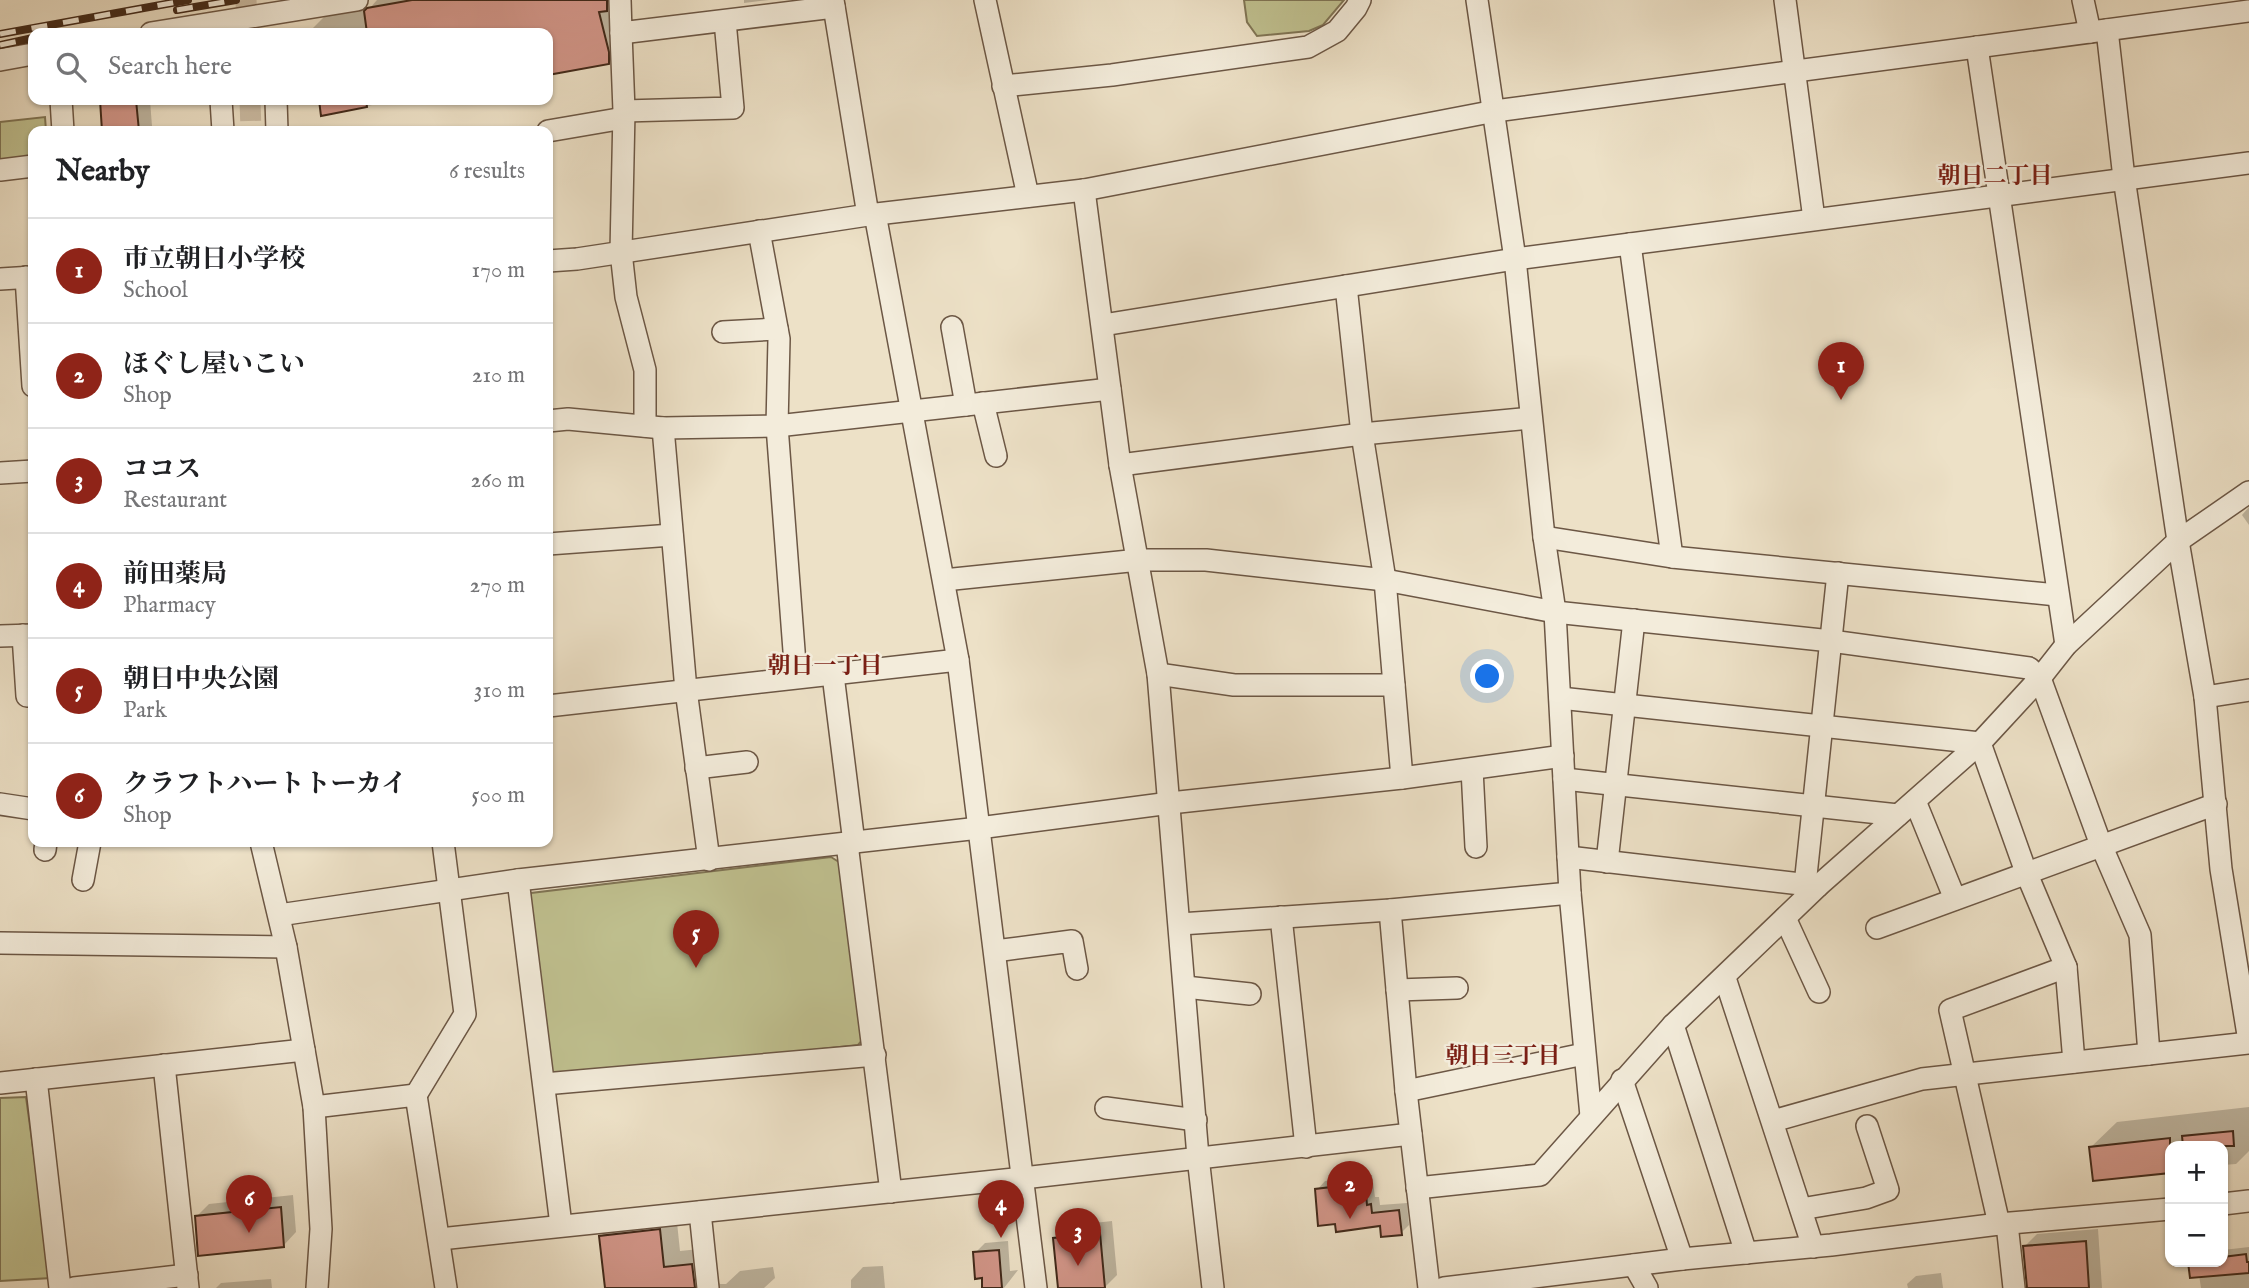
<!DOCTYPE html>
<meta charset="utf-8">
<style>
body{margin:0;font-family:"IM FELL English","Noto Serif JP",serif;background:#f2f2f2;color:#202124}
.controls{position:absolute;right:21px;bottom:21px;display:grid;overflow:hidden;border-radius:14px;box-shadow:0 2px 5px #0004}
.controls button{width:63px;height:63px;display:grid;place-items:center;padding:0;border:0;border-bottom:2px solid #e0e0e0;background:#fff;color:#202124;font:35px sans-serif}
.you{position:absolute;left:1488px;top:677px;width:24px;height:24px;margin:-18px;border:5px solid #fff;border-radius:50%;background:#1a73e8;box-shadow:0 0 0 10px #1a73e833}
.badge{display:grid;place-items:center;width:46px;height:46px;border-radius:50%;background:#8f2418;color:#fff;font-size:23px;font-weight:700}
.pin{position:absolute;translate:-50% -58px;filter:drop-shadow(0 2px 4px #0008)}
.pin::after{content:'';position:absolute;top:37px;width:24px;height:21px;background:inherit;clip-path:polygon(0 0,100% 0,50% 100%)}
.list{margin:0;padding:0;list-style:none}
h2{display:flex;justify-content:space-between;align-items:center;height:91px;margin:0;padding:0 28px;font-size:30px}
h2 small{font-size:23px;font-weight:400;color:#757577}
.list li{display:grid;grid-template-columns:46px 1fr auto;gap:21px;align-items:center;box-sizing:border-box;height:105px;padding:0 28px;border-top:2px solid #e0e0e0}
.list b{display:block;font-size:26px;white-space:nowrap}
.list p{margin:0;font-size:23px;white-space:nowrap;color:#757577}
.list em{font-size:23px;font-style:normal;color:#757577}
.icon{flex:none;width:38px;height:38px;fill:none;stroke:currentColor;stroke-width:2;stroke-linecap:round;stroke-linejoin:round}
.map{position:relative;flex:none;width:2249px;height:1288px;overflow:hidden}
.search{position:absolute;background:#fff;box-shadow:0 2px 5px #0004;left:28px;top:28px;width:525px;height:77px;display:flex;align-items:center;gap:18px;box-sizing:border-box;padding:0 24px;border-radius:14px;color:#757577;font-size:26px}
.panel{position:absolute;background:#fff;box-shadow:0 2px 5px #0004;left:28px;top:126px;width:525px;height:721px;border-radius:14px}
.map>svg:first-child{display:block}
</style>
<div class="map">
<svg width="2249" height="1288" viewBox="0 0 2249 1288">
<rect width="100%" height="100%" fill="#ede1c7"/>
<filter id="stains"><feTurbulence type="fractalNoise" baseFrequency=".00286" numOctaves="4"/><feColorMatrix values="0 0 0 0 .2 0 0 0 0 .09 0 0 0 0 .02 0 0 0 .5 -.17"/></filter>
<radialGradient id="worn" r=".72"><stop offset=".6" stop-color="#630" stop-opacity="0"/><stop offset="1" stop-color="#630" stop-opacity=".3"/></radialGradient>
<g fill="#c0c190" stroke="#807555" stroke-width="2">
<polygon points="1244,0 1344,0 1323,25 1309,31 1257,36 1247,22"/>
<polygon points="45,117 46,131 33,131 33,156 0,160 0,122"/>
<polygon points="831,857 842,864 864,1038 858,1045 558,1078 550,1073 529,897 531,893"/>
<polygon points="26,1097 51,1278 0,1281 0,1098"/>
</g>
<g fill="#0003">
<polygon points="377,0 617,0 626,45 608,63 548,73 548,33 432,33 432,30 405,33 311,33 311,30 328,13 370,8"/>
<polygon points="744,0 769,0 744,3"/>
<polygon points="101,100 150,100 152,126 146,131 104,131"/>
<polygon points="321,100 400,100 322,114"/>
<polygon points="2249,507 2249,525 2242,515"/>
<polygon points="2249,1107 2249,1151 2236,1164 2223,1165 2223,1146 2170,1146 2170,1171 2094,1180 2091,1147 2117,1122"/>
<polygon points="1372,1175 1375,1197 1379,1197 1380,1205 1407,1203 1409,1225 1401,1233 1381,1224 1336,1222 1317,1190 1325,1181"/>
<polygon points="293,1195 296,1232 284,1245 196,1217 209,1204"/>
<polygon points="676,1213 680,1251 709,1248 711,1273 720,1284 726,1284 740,1271 773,1267 775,1278 764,1288 607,1288 601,1236 618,1219"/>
<polygon points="1112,1221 1117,1275 1105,1287 1060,1288 1055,1239 1068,1226"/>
<polygon points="2098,1229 2102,1288 2028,1288 2024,1247 2037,1234"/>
<polygon points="1008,1241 1010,1271 1018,1270 1004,1288 984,1288 983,1277 975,1253 985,1243"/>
<polygon points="2249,1247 2249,1288 2201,1288 2199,1275 2192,1276 2189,1262 2223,1262 2223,1250"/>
<polygon points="883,1266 885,1288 851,1288 851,1280 863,1267"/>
<polygon points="1941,1273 1943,1288 1908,1288 1907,1284 1916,1276"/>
<polygon points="271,1279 272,1288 216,1288 221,1283"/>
</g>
<g fill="#d29689" stroke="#41291a" stroke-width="2">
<polygon points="412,0 607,0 607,11 599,12 609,52 609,64 548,75 548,33 367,33 364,11 367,8"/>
<polygon points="100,100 136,100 139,131 102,131"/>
<polygon points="319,100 366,100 367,107 321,116"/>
<polygon points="2233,1131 2234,1146 2183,1146 2182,1136"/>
<polygon points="2170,1138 2170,1173 2093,1181 2089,1147"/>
<polygon points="1365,1183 1367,1205 1371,1204 1372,1213 1399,1210 1402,1235 1381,1237 1380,1226 1336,1232 1335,1224 1318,1226 1315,1189"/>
<polygon points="281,1207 284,1247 198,1256 195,1216"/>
<polygon points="660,1229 664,1267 692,1264 695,1288 605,1288 599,1236"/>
<polygon points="1100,1233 1105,1288 1058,1288 1053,1238"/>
<polygon points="2086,1241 2089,1288 2027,1288 2023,1246"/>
<polygon points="999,1250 1002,1288 982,1288 982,1278 975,1279 973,1252"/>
<polygon points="2246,1254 2247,1262 2249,1262 2249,1273 2190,1278 2188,1262 2223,1262 2223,1257"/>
</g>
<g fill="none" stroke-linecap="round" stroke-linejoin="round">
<g stroke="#cbbca4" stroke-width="21" stroke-dasharray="21 10" stroke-linecap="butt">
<polyline points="246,0 247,33"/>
<polyline points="250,100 251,131"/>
</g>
<defs>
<g id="minor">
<polyline points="620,0 621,33 834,7"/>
<polyline points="833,0 868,215"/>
<polyline points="985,0 1028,196"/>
<polyline points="1477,0 1515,259 1544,537 1555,612 1570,893 1591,1116"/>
<polyline points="1785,0 1814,219"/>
<polyline points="2083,0 2090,32"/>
<polyline points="2107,30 2124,178 2178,541 2205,697 2221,869 2249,1041"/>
<polyline points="151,33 357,0"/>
<polyline points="621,33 624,111 621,252 626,297 645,370 645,426"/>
<polyline points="1977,47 2066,645"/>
<polyline points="0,60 33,54"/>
<polyline points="1003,86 1112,75 1308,47 1337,31 1356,8 1360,0"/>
<polyline points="61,100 63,131"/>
<polyline points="221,100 223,131"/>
<polyline points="276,100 277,131"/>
<polyline points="624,111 733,108 725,21"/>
<polyline points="548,131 624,118"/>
<polyline points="0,170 33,166"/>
<polyline points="1084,190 1120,465 1158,674 1198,1157 1213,1288"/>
<polyline points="875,214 958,660 1036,1288"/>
<polyline points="759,231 779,339 777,426 796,677"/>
<polyline points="1630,244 1672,557"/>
<polyline points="548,261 577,259 868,215 1084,190 1495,111 2249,11"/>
<polyline points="26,277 33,386"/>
<polyline points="0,279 33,277"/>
<polyline points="1346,286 1362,434 1385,580 1402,778"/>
<polyline points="1103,325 1515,259 2249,163"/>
<polyline points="952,327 966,405"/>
<polyline points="723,332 777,329"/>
<polyline points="983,403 996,456"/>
<polyline points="548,421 568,419 663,428 777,426 1110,389"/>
<polyline points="663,428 686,690 709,860"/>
<polyline points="1120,465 1362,434 1531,418"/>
<polyline points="0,473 33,471"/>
<polyline points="1544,537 1672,557 2057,595"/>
<polyline points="548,544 672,535"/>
<polyline points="944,580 1139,560 1206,560 1385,580 1555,612 1831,641 2029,668 2040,678 2101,845 2140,935 2149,1054"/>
<polyline points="23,635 27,696"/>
<polyline points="0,636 33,635"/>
<polyline points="1158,674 1234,685 1394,685"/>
<polyline points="833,675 854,843"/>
<polyline points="2205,697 2249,690"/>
<polyline points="1560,698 1980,743 2026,872 2066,967 1950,1010 1999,1224"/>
<polyline points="548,706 958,660"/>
<polyline points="696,768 747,762"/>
<polyline points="1472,769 1476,847"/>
<polyline points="1564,779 1898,815"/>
<polyline points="1915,801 1955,899"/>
<polyline points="0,804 33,809"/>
<polyline points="261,842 286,947 314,1107 321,1229 317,1288"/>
<polyline points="847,844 891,1192"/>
<polyline points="45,850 46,842"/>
<polyline points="1568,857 1818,886"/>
<polyline points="1607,862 1634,620"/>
<polyline points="83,880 90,842"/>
<polyline points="518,880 561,1225"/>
<polyline points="1805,885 1838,573"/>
<polyline points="1390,910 1406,1091 1429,1288"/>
<polyline points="279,915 518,880 979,828 1170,803 1402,778 1563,756"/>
<polyline points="1281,917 1306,1147"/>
<polyline points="1785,918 1819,992"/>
<polyline points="1180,924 1390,910 1570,893"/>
<polyline points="1877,928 2216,804"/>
<polyline points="0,943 286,947"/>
<polyline points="995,951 1072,941 1077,969"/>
<polyline points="2066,967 2074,1062"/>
<polyline points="1725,978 1813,1247"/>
<polyline points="1185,987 1250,994"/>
<polyline points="1397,990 1457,988"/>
<polyline points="1673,1025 1746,1253"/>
<polyline points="164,1065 188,1288"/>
<polyline points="36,1079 60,1288"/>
<polyline points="1622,1080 1682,1259"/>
<polyline points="0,1083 304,1050"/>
<polyline points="544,1084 875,1055"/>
<polyline points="1406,1091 1584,1054"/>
<polyline points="416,1095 465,1014 443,842"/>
<polyline points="314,1107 416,1095 446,1288"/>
<polyline points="1106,1108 1196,1120"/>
<polyline points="1773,1121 1922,1079 2249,1043"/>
<polyline points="1417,1188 1540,1175 1673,1025 1818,886 1980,743 2040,678 2066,645 2178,541 2249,492"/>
<polyline points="2223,1204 2249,1201"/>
<polyline points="1801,1209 1866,1198 1888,1190 1867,1126"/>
<polyline points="700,1212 708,1288"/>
<polyline points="2007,1224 2014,1288"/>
<polyline points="440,1239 1023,1178 1411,1134"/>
<polyline points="1634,1265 1647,1288"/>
<polyline points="74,1288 187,1275"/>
<polyline points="1444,1288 1682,1259 1831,1245 1999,1224 2170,1209"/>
</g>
</defs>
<use href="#minor" stroke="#6c5745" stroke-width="24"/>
<use href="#minor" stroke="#f3ecdb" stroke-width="21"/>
<defs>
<g id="rail">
<polyline points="177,10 236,0"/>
<polyline points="0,34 188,0"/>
<polyline points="0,45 33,38"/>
</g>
</defs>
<use href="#rail" stroke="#41291a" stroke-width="8"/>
<use href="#rail" stroke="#f3ecdb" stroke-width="5" stroke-dasharray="16" stroke-linecap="butt"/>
</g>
<g text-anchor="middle" stroke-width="5" stroke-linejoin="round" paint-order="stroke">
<g font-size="23" font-weight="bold" fill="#7a1f14" stroke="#f3ecdb">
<text x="1995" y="183">朝日二丁目</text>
<text x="825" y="673">朝日一丁目</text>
<text x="1503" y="1063">朝日三丁目</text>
</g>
</g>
<rect width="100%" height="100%" filter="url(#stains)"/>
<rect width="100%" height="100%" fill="url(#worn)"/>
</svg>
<div class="controls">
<button>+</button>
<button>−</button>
</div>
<div class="you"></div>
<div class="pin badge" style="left:1841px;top:400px">1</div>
<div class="pin badge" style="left:1350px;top:1219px">2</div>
<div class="pin badge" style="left:1078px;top:1266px">3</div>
<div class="pin badge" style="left:1001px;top:1238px">4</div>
<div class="pin badge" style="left:696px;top:968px">5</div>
<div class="pin badge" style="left:249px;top:1233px">6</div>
<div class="search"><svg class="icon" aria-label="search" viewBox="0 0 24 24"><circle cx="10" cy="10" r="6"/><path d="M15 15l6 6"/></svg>Search here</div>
<section class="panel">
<h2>Nearby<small>6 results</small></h2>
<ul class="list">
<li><span class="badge">1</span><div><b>市立朝日小学校</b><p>School</p></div><em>170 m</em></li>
<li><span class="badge">2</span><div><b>ほぐし屋いこい</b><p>Shop</p></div><em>210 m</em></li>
<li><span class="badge">3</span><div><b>ココス</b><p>Restaurant</p></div><em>260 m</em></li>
<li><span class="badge">4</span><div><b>前田薬局</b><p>Pharmacy</p></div><em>270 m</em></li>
<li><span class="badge">5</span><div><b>朝日中央公園</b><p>Park</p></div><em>310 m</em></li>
<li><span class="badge">6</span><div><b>クラフトハートトーカイ</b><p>Shop</p></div><em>500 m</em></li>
</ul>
</section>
</div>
